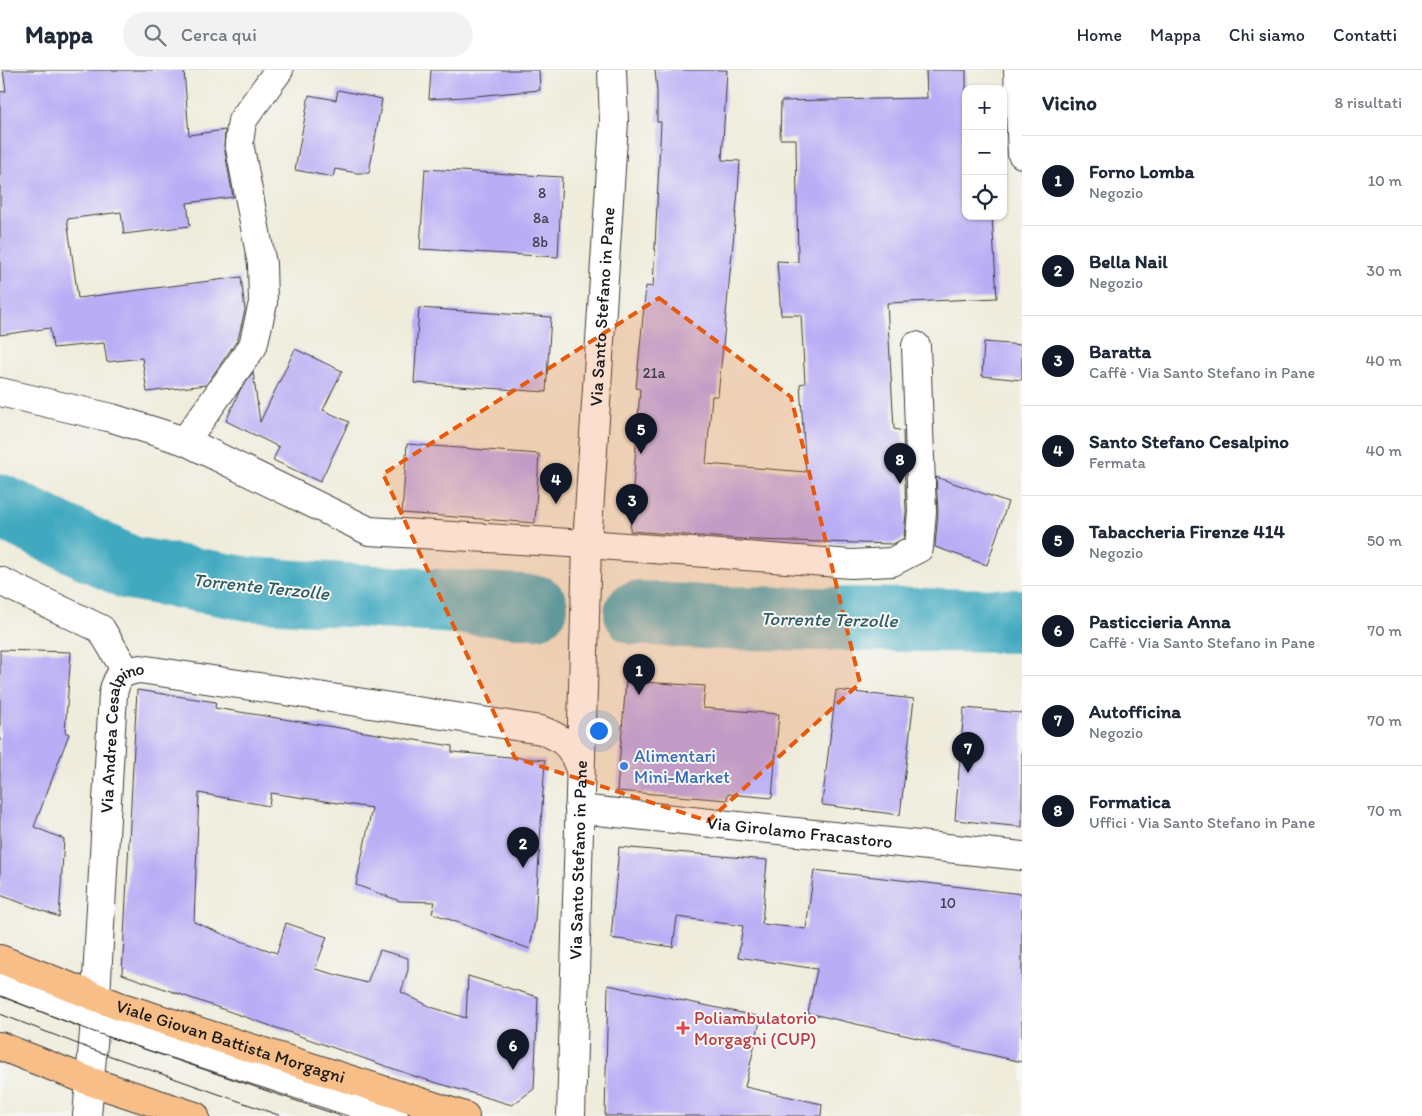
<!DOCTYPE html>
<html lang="it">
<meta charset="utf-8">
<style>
body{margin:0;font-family:Itim,sans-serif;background:#f2f2f3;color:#1f2937}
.controls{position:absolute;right:15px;top:15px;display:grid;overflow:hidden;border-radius:10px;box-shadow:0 1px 4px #0004}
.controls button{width:45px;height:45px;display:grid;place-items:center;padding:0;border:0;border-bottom:1px solid #e0e1e3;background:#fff;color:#1f2937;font:25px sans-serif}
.you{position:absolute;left:598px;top:660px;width:18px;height:18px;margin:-12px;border:4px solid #fff;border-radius:50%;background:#1a73e8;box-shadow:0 0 0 8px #1a73e833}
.badge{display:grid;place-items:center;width:32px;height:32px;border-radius:50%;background:#111827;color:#fff;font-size:16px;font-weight:700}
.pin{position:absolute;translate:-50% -41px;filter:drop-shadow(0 1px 2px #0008)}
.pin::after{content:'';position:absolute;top:26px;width:18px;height:15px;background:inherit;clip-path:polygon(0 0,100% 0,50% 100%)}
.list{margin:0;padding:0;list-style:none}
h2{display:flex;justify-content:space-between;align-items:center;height:65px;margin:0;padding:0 20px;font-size:21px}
h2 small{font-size:16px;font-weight:400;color:#747a83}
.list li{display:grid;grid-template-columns:32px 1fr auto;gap:15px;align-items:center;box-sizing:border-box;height:90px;padding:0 20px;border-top:1px solid #e0e1e3}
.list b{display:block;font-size:19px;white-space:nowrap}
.list p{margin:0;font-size:16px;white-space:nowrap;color:#747a83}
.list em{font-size:16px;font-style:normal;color:#747a83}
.icon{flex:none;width:28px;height:28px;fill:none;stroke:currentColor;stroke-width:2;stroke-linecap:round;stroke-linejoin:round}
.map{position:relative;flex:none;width:1022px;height:1046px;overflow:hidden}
header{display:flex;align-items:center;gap:30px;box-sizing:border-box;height:70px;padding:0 25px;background:#fff;border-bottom:1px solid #e0e1e3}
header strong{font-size:24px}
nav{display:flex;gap:28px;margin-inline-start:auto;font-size:18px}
.search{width:350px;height:45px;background:#f2f2f3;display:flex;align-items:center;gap:12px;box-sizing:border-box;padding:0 18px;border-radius:28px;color:#747a83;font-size:19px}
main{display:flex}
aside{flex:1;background:#fff}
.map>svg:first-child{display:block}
</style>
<header>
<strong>Mappa</strong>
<div class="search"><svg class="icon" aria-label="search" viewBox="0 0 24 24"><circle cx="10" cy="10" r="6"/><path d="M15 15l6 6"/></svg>Cerca qui</div>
<nav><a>Home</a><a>Mappa</a><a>Chi siamo</a><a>Contatti</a></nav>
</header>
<main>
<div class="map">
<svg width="1022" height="1046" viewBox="0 0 1022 1046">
<rect width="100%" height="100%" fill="#f6f6f2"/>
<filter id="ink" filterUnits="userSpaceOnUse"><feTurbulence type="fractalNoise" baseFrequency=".02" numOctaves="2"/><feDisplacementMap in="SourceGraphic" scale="10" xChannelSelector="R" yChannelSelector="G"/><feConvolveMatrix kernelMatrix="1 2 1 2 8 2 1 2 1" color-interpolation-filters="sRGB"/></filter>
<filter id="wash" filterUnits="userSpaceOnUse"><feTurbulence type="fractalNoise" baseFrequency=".0096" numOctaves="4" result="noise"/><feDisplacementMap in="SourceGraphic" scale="20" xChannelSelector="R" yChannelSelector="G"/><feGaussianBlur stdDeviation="1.12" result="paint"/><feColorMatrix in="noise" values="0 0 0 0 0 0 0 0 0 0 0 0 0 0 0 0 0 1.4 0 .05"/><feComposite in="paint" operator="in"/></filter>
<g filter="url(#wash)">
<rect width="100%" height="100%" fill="#efecdb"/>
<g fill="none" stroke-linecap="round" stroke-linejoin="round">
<g stroke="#3fa9bf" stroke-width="64">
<polyline points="0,436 130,498 249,519 536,537"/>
<polyline points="636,543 718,548 1022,551"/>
</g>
</g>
<g id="blocks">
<g fill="#b9adf5">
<polygon points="3,0 184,0 189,65 225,60 224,76 233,127 187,133 190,156 124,164 121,142 67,149 78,228 241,207 245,240 238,269 206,315 147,322 142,288 107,292 104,273 53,278 50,258 0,265 0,22 6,21"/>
<polygon points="431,0 539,0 540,20 464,27 429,29"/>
<polygon points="655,0 727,0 722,90 740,91 738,122 718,326 712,326 706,394 806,402 800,314 805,313 801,245 781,245 777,191 798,192 796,69 780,69 781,31 927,28 926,0 966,0 966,146 992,146 997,228 887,233 894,359 903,361 906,441 904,468 893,474 755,470 630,461 640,319 636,318 646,216 653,217 661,52 657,52 657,21"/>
<polygon points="338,20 382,29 369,103 357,103 335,99 333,107 295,100 309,25 336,30"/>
<polygon points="425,99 562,107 558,187 420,179"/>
<polygon points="419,238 551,247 546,322 414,313"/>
<polygon points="984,272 1022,275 1022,310 982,306"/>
<polygon points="295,279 342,301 323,340 349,352 320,412 273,390 279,377 226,351 240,320 253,302 260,352"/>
<polygon points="407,374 539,384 535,453 402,443"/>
<polygon points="936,407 1008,432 987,495 935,477 938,442"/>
<polygon points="0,580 71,582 65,662 69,664 34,757 64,769 59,847 0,825"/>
<polygon points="626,611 705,616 703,638 779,644 772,728 728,724 727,730 617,721"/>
<polygon points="137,620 216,632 215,638 452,676 452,682 545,690 535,850 530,879 432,843 435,832 400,831 356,815 372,738 271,723 269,736 199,723 194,852 232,868 277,883 286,853 327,867 315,899 367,913 380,880 408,888 408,900 401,922 431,937 466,948 468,906 538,927 534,1019 512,1035 417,1007 122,904"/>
<polygon points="836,620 914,629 900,745 823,735 822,733"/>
<polygon points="964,638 1022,643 1022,757 955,750"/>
<polygon points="619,777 767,790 762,854 806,859 814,800 1022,824 1022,992 808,943 817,899 738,887 743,856 677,847 673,877 611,868"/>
<polygon points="608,915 761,947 745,1017 822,1034 821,1046 605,1046"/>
</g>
</g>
</g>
<g filter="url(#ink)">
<use href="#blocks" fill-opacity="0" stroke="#3c3b39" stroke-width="1"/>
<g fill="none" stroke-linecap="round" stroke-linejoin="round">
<defs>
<g id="minor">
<polyline points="1018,0 1022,84"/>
<polyline points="0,322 112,348 185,371 369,461 587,474 851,494 892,492 919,478 922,441 916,276"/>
<polyline points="185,371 253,276 263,233 262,194 239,73 242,51 279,0"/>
<polyline points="0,511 101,559 126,601"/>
<path id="s1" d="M579,739l443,47"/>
<polyline points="0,910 94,947 394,1046"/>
<path id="s2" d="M87,1046l7,-84 19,-338c4,-19 8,-22 27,-25l401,61c24,9 31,16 39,40"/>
<path id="s3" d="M571,1046l16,-572 27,-422 -2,-52"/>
</g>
<g id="major">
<path id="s4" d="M0,889l119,47 346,110"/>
<polyline points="0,976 89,1011 195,1046"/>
</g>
</defs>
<use href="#minor" stroke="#3c3b39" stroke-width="30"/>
<use href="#major" stroke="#3c3b39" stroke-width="30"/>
<use href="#minor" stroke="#fff" stroke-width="28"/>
<use href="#major" stroke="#f7be88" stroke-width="28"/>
<g stroke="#1c1c1c" stroke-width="1">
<polyline points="0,926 94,962 341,1046"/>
<polyline points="0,944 88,978 281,1046"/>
</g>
</g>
</g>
<path fill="#e8590c" fill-opacity="0.2" stroke="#e8590c" stroke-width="4" stroke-dasharray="10 6" stroke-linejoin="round" d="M659,228l132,99 69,286 -152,138 -193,-63 -132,-284z"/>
<circle fill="#3f7fe0" stroke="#f6f6f2" stroke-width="2" cx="624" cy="696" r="5"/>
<path fill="#e0444e" stroke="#f6f6f2" stroke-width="2" d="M680.5 950.5h5v5h5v5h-5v5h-5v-5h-5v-5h5z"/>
<g text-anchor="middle" stroke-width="4" stroke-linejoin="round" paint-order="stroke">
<g font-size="15" fill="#434052">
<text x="542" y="128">8</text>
<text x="541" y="153">8a</text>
<text x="540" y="177">8b</text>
<text x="654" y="308">21a</text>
<text x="948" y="838">10</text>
</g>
<g font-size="18" fill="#1c1c1c" stroke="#f6f6f2">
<text dy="6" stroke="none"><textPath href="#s3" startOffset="810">Via Santo Stefano in Pane</textPath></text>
<text dy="6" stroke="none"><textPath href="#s2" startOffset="386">Via Andrea Cesalpino</textPath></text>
<text dy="6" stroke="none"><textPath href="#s1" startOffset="222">Via Girolamo Fracastoro</textPath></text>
<text dy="6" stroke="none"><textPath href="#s3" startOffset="256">Via Santo Stefano in Pane</textPath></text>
<text dy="6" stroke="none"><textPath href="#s4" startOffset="245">Viale Giovan Battista Morgagni</textPath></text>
</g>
<g font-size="18" fill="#366cbe" stroke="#f6f6f2" text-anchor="start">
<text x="634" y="692">Alimentari<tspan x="634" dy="21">Mini-Market</tspan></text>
</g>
<g font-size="18" fill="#be3a42" stroke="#f6f6f2" text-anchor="start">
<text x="694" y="954">Poliambulatorio<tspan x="694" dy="21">Morgagni (CUP)</tspan></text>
</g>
<g font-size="19" font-style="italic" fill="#2c5b65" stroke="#f6f6f2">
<text transform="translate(261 516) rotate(6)" y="7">Torrente Terzolle</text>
<text transform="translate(829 549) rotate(1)" y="7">Torrente Terzolle</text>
</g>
</g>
</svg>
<div class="controls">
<button>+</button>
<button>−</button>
<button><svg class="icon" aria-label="locate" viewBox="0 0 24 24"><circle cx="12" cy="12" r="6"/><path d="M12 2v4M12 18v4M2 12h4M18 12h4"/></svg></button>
</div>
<div class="you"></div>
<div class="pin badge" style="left:639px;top:625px">1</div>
<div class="pin badge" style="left:523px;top:798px">2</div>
<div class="pin badge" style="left:632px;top:455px">3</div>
<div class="pin badge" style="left:556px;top:434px">4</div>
<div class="pin badge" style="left:641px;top:384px">5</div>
<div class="pin badge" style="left:513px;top:1000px">6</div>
<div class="pin badge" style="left:968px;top:703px">7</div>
<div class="pin badge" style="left:900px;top:414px">8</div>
</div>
<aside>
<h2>Vicino<small>8 risultati</small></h2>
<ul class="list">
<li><span class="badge">1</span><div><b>Forno Lomba</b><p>Negozio</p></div><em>10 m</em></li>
<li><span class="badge">2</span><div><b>Bella Nail</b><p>Negozio</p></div><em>30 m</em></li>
<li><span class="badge">3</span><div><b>Baratta</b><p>Caffè · Via Santo Stefano in Pane</p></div><em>40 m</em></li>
<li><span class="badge">4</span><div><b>Santo Stefano Cesalpino</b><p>Fermata</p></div><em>40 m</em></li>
<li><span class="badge">5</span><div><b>Tabaccheria Firenze 414</b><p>Negozio</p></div><em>50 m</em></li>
<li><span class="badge">6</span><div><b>Pasticcieria Anna</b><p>Caffè · Via Santo Stefano in Pane</p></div><em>70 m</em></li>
<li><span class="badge">7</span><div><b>Autofficina</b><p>Negozio</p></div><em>70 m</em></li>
<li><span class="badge">8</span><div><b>Formatica</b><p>Uffici · Via Santo Stefano in Pane</p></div><em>70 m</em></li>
</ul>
</aside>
</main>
